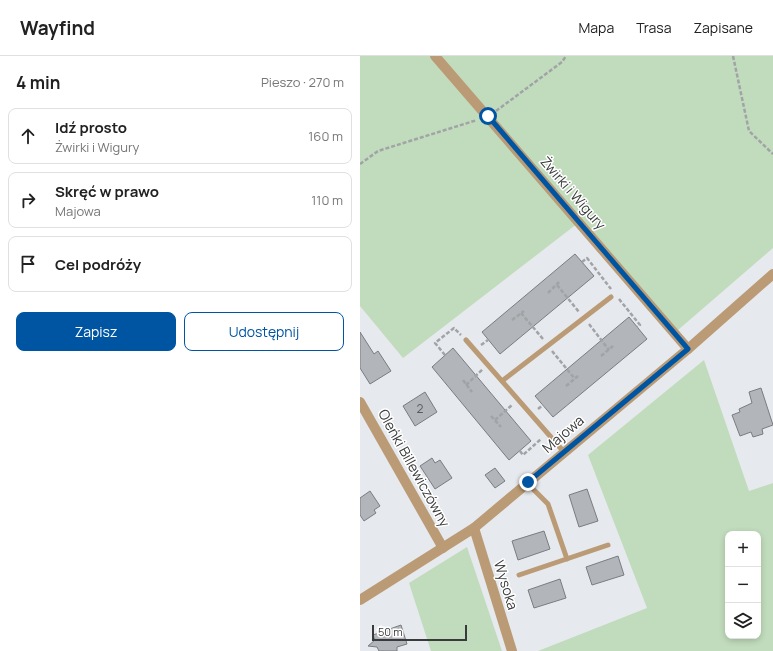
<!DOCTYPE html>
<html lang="pl">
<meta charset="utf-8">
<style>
body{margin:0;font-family:Manrope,sans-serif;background:#f6f6f6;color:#222}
.controls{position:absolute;right:12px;bottom:12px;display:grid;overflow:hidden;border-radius:8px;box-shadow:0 2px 6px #0003}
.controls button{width:36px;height:36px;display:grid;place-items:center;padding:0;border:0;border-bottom:1px solid #e0e0e0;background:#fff;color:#222;font:20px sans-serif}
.scale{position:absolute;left:12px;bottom:10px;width:95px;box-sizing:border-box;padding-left:4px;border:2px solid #393a3b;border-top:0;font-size:11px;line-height:14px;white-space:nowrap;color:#393a3b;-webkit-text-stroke:3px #fff;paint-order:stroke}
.stop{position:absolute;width:12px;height:12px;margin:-9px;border:3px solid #0055a3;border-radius:50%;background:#fff}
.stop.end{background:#0055a3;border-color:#fff;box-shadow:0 1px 4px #0008}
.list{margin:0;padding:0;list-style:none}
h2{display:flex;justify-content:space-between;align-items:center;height:52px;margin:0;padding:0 16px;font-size:17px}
h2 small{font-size:13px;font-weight:400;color:#767676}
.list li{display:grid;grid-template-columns:26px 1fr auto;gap:12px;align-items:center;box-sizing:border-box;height:56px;margin:0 8px 8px;padding:0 8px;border:1px solid #e0e0e0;border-radius:8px}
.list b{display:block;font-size:15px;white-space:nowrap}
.list p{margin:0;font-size:13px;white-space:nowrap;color:#767676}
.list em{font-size:13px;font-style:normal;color:#767676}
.actions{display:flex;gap:8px;padding:12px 16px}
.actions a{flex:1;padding:9px 0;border:1px solid #0055a3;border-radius:8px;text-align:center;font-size:14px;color:#0055a3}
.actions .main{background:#0055a3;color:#fff}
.icon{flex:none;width:22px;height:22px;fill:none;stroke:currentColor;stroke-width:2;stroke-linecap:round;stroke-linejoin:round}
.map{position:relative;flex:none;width:413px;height:595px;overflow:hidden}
header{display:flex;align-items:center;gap:24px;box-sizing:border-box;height:56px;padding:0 20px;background:#fff;border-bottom:1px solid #e0e0e0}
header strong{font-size:19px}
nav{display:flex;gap:22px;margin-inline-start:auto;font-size:14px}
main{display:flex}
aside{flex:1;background:#fff}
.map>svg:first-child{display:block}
</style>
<header>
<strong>Wayfind</strong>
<nav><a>Mapa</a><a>Trasa</a><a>Zapisane</a></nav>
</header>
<main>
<aside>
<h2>4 min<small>Pieszo · 270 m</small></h2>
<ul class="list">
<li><svg class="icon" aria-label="ahead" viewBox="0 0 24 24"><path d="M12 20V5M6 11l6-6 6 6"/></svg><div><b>Idź prosto</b><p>Żwirki i Wigury</p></div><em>160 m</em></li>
<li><svg class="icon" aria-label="right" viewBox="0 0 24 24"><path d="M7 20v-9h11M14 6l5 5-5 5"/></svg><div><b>Skręć w prawo</b><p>Majowa</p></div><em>110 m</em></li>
<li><svg class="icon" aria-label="arrive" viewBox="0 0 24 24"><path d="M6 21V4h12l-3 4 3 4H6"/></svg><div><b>Cel podróży</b></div></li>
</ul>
<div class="actions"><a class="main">Zapisz</a><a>Udostępnij</a></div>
</aside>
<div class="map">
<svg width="413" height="595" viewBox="0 0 413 595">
<rect width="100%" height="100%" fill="#e6e9ed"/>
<g fill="#c1dcbc" fill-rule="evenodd">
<polygon points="0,0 413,0 413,192 318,274 222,164 43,302 0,250"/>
<path d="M344,304l45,131 24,-8v168h-235l109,-43 -59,-153zM368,478h30v102h-30z"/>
<polygon points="107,491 142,595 71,595 49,527"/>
</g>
<g fill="#b2b5b9" stroke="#7a7c80">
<polygon points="215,198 234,220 140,298 122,276"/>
<polygon points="269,261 287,283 193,361 175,340"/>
<polygon points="0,276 14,298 18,295 31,315 10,328 0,312"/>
<polygon points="93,292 171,385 149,404 72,311"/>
<polygon points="401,332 413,369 402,373 403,378 393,381 391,376 380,380 372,359 380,356 379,353 392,347 389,336"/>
<polygon points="65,336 77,356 55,370 43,350"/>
<polygon points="72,402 75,407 80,404 92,422 75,433 60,410"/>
<polygon points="135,412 145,425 135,432 125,419"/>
<polygon points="227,433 238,465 219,471 209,439"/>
<polygon points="10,435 20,450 14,454 16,457 4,465 0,459 0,442"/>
<polygon points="184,475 190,493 158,504 152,485"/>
<polygon points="258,500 264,519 232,529 226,511"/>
<polygon points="200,523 206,542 174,552 168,534"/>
<polygon points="41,569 47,588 37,591 37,595 19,595 17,591 8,590 15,584 13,579"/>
</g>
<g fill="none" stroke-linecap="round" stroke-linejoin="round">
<g stroke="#a1a3a6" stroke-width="2.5" stroke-dasharray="4 2" stroke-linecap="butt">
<polyline points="373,0 389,75 413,98"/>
<polyline points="136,55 202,6 206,0"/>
<polyline points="0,108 18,95 117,64"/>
<polyline points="222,206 227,202 251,233"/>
<polyline points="197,229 219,256"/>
<polyline points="188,237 199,226"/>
<polyline points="259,243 280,269 277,271"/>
<polyline points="161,257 183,283"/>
<polyline points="152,264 164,255"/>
<polyline points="229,268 249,294"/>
<polyline points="121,289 128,284"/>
<polyline points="192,295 215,323"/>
<polyline points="85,299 75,287 94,272 101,279"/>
<polyline points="241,300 253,290"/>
<polyline points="103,324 112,336"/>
<polyline points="106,329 123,313"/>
<polyline points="206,330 218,320"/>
<polyline points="178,353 183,349"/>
<polyline points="131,360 141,371"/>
<polyline points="135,364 152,349"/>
<polyline points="160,395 163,399 181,383"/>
</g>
<g stroke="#ba9b75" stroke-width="5">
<polyline points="106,284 204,396"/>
<polyline points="142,325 251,241"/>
<polyline points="167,427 188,448 207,503"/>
<polyline points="159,519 248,489"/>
</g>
<g stroke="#ba9b75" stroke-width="10">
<polyline points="75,0 328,293"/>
<polyline points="0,346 83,492"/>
<polyline points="114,472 152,595"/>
</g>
<polyline stroke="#ba9b75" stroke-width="10" points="0,544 114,472 328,293 413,218"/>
</g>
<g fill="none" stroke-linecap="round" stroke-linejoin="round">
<polyline stroke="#0055a3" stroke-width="5" points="128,60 328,293 168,426"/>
</g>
<g text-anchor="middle" stroke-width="3" stroke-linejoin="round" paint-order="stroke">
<g font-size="12" fill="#57595a">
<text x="60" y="357">2</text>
</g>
<g font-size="14" fill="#393a3b" stroke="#fff">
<text transform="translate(213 137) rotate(49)" y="5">Żwirki i Wigury</text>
<text transform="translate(203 378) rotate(-40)" y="5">Majowa</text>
<text transform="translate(54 412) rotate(61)" y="5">Oleńki Billewiczówny</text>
<text transform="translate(146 529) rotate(73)" y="5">Wysoka</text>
</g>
</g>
</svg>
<div class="controls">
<button>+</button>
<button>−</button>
<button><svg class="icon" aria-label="layers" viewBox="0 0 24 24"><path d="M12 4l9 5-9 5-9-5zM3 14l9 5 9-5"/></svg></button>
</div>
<div class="scale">50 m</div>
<div class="stop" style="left:128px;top:60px"></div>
<div class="stop end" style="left:168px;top:426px"></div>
</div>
</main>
